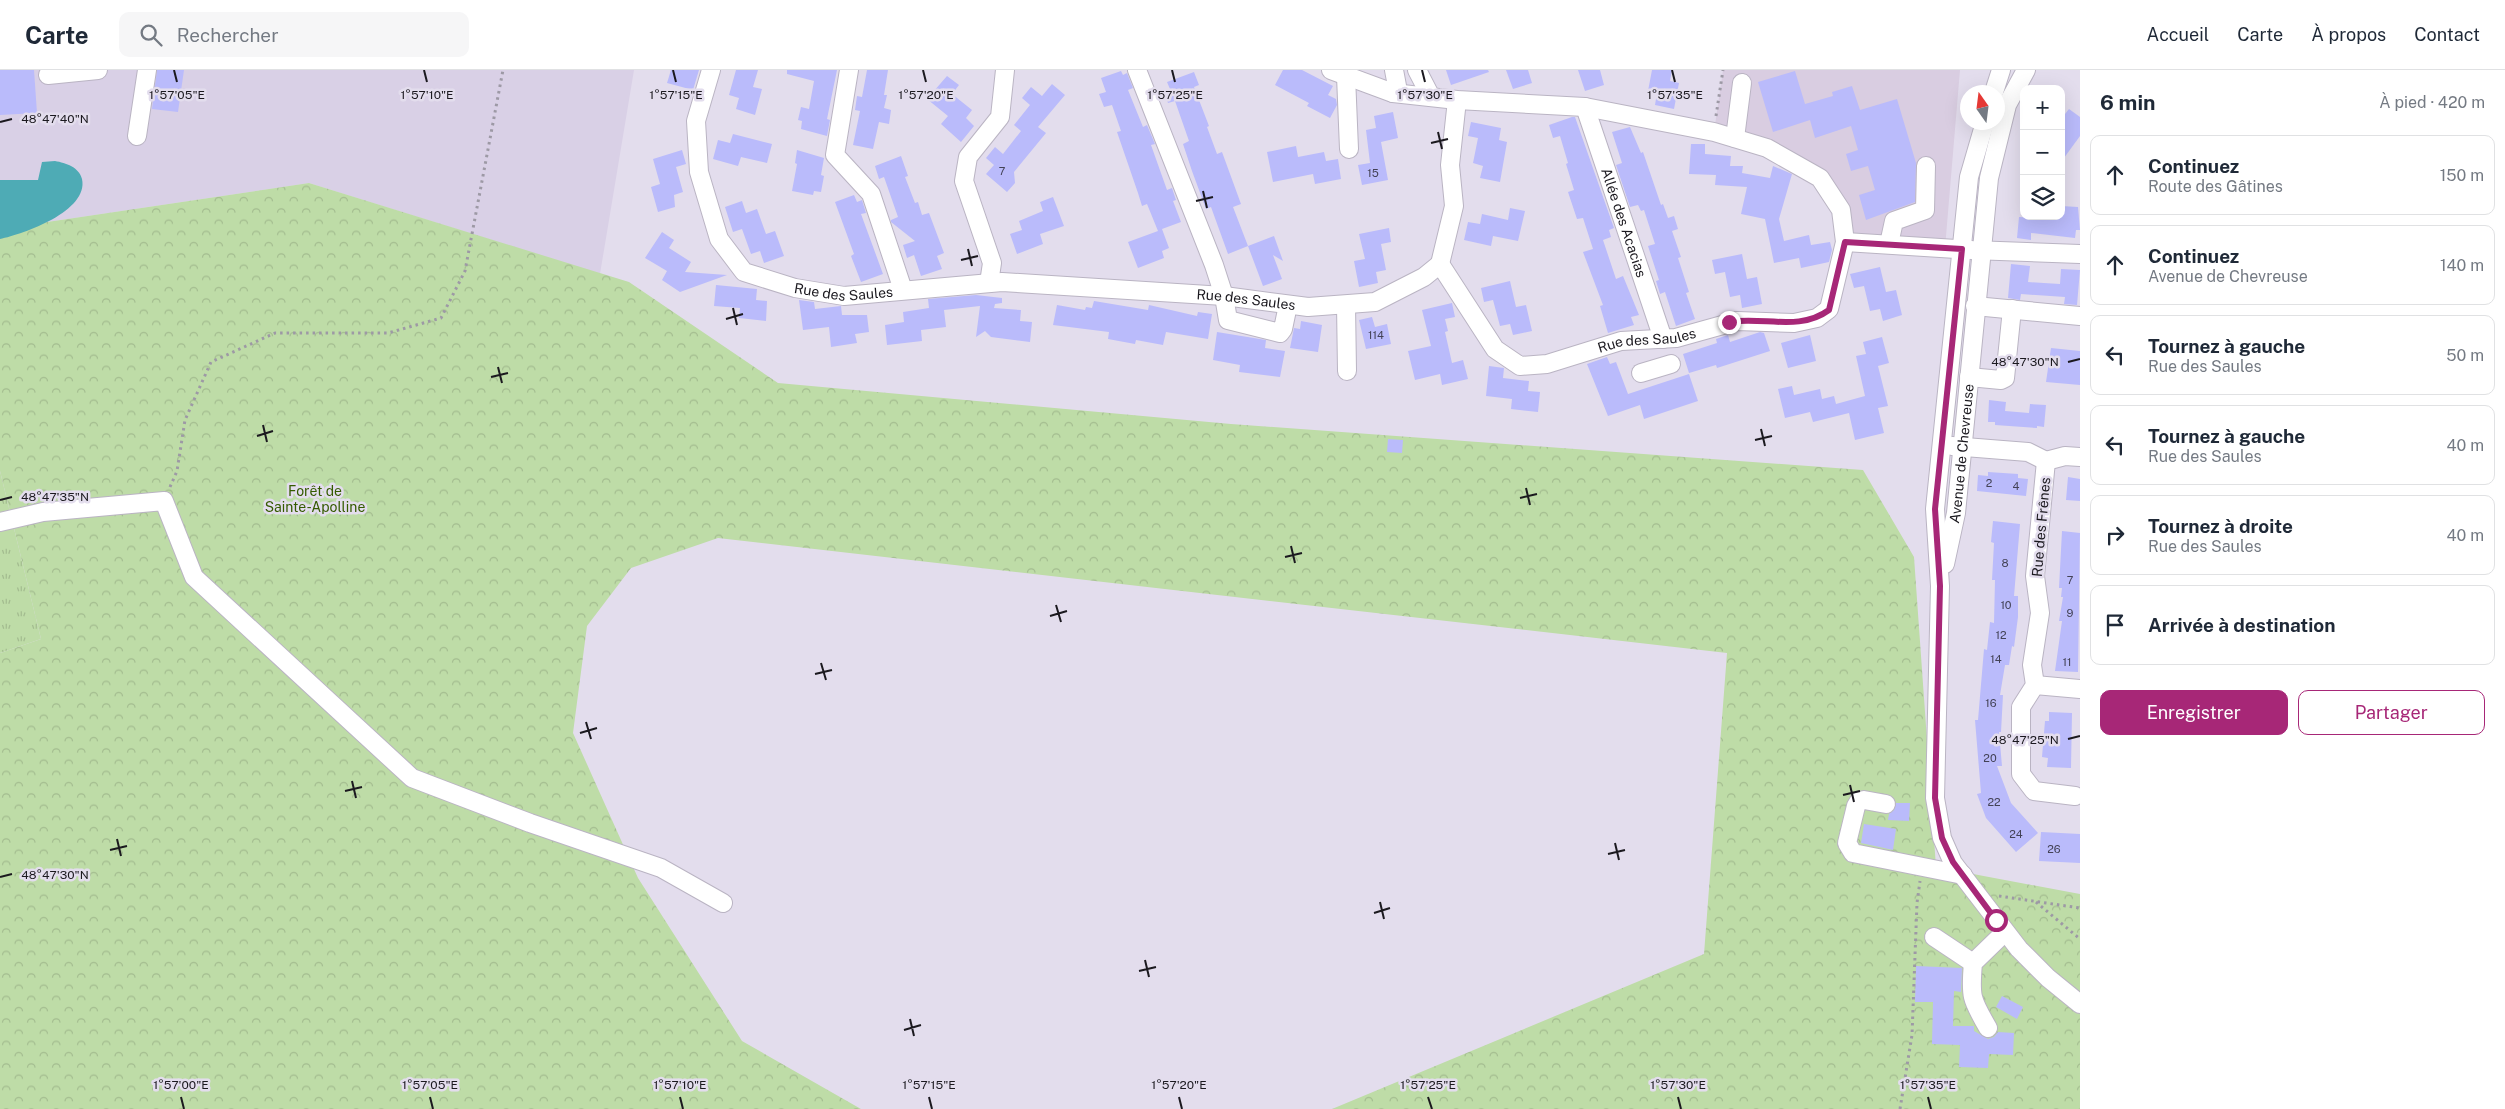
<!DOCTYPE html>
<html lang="fr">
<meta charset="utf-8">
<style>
body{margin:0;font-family:"Public Sans",sans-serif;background:#f6f6f7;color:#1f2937}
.controls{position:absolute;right:15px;top:15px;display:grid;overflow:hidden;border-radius:10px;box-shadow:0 5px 20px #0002}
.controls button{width:45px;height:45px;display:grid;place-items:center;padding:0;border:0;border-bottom:1px solid #e0e1e3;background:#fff;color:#1f2937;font:25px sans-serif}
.compass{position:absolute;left:1960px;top:15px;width:45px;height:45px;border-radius:50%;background:#fff;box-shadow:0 5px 20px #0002;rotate:346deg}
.stop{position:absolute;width:15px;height:15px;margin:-11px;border:4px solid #a72777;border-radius:50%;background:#fff}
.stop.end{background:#a72777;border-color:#fff;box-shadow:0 1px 5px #0008}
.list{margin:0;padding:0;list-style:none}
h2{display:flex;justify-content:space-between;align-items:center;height:65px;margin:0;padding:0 20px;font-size:21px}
h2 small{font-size:16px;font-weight:400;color:#747a83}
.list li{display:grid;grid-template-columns:32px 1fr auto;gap:15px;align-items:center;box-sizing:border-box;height:80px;margin:0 10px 10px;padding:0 10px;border:1px solid #e0e1e3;border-radius:10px}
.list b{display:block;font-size:19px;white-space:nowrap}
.list p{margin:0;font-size:16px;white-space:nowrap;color:#747a83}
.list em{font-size:16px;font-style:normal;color:#747a83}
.actions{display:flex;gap:10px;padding:15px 20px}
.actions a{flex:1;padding:11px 0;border:1px solid #a72777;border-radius:10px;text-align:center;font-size:18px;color:#a72777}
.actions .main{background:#a72777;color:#fff}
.icon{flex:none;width:28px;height:28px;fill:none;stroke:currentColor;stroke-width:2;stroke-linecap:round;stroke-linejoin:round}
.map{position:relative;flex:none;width:2080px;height:1039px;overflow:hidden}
header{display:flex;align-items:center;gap:30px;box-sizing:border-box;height:70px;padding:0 25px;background:#fff;border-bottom:1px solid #e0e1e3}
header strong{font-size:24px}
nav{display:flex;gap:28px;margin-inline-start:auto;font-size:18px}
.search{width:350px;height:45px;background:#f6f6f7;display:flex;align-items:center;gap:12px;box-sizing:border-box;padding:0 18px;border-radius:10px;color:#747a83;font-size:19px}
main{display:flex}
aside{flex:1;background:#fff}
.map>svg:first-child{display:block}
</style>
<header>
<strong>Carte</strong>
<div class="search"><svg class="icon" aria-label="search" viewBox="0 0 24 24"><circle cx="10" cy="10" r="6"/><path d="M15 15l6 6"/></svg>Rechercher</div>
<nav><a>Accueil</a><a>Carte</a><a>À propos</a><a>Contact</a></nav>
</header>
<main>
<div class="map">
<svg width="2080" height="1039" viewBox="0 0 2080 1039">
<defs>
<pattern id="grass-tufts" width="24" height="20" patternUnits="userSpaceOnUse" patternTransform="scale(1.25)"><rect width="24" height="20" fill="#bedca7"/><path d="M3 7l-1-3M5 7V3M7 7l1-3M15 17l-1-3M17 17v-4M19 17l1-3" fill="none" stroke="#a3bc8f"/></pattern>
<pattern id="forest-crowns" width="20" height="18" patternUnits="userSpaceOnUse" patternTransform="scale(1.25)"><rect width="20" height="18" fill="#bedca7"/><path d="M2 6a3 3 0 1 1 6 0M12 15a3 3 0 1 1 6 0" fill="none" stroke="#a3bc8f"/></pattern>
</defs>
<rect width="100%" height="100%" fill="#e3dded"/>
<polygon fill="#d9d0e6" points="0,0 634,0 600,204 309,113 0,159"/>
<polygon fill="#d9cde1" points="1723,0 1960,0 1945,178 1845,172 1820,108 1714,62"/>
<polygon fill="url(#grass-tufts)" points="0,401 41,569 0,583"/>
<polygon fill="url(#forest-crowns)" points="309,113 629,212 778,313 1231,354 1863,400 1914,487 1936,797 2080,824 2080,1039 1332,1039 1704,884 1727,583 718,468 631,498 587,556 573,663 638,808 742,971 861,1039 0,1039 0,583 41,569 0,401 0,159"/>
<path fill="#4eabb5" d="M55,91c11,2 24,6 27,18 7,32 -58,55 -82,60v-59h38l4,-18z"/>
<g fill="#babbfb">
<polygon points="0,0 34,0 37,43 0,45"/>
<polygon points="157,0 184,0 178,42 152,39"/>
<polygon points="671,0 699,0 693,20 667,13"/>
<polygon points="736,0 758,0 753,17 762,19 755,45 736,39 739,28 729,25"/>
<polygon points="787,0 837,0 827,49 830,50 827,66 801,59 802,51 798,50 801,37 809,39 814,11 787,4"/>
<polygon points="867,0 888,0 884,25 887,25 884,38 891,40 889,54 879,52 873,79 853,75 860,41 855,40 857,26 862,27"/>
<polygon points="1283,0 1302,0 1333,16 1328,25 1336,29 1337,35 1330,48 1307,36 1309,33 1275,15"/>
<polygon points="1446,0 1488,0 1489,2 1451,15"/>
<polygon points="1506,0 1528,0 1532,13 1513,19"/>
<polygon points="1578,0 1600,0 1604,15 1585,21"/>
<polygon points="1652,0 1672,0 1670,11 1679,13 1674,39 1655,35 1657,23 1648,21"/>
<polygon points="1121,1 1123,5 1127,3 1133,18 1128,20 1143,57 1147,55 1155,74 1151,75 1167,120 1172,118 1176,130 1173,131 1181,152 1162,159 1169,178 1162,181 1164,188 1138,198 1128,172 1158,161 1147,134 1142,136 1138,123 1117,62 1121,61 1112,35 1104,37 1099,24 1106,22 1101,8"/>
<polygon points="1795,1 1805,34 1833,26 1832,22 1852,16 1860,40 1897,29 1916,93 1915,132 1866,150 1859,125 1875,120 1868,96 1851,101 1846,84 1858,80 1851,56 1815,68 1810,50 1773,62 1758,12"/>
<polygon points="1194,2 1199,15 1194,17 1209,56 1207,57 1217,84 1222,82 1241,134 1233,137 1248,176 1228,184 1211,137 1206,139 1192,101 1183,74 1189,71 1175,31 1168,33 1163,21 1170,19 1167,12"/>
<polygon points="947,6 959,15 952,24 972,40 966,48 974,56 961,72 941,54 948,46 927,29"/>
<polygon points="1052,14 1065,25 1038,57 1046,63 1014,102 1015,113 1007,122 986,104 994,95 986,88 995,77 1003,84 1021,61 1014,55 1030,35 1022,28 1031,17 1042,26"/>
<polygon points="2069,39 2080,47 2080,66 2061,92 2061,49"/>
<polygon points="1393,42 1398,68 1381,72 1388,110 1362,115 1358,95 1370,93 1366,60 1376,58 1374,46"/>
<polygon points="1572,47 1575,47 1614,158 1609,160 1611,167 1603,170 1616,209 1623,206 1639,245 1631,247 1634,255 1608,263 1600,236 1603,235 1583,182 1593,179 1583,148 1577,149 1568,122 1574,120 1566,94 1568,93 1560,66 1553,68 1549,55"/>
<polygon points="1471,52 1501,58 1499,70 1507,72 1500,112 1480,108 1483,96 1473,93 1478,68 1468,66"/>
<polygon points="1630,57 1641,83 1643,82 1661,135 1663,134 1668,148 1674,146 1678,159 1672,161 1681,187 1678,188 1689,222 1686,223 1695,249 1676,256 1665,222 1660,224 1656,211 1659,210 1648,176 1655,174 1644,140 1641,141 1638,135 1630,137 1616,95 1622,93 1612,62"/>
<polygon points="733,64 772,74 767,93 741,87 738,96 713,89 718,70 730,73"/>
<polygon points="1691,74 1705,74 1705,84 1731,86 1730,96 1743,96 1742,103 1770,108 1773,96 1792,104 1779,149 1784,171 1809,165 1811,175 1830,172 1832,180 1829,192 1801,198 1799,188 1774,193 1765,149 1741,144 1747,117 1715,115 1716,105 1689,104"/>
<polygon points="1296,76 1298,87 1324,82 1326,91 1338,89 1341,109 1315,114 1313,104 1273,112 1267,82"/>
<polygon points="682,80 686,94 676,97 683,122 674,125 675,137 658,142 651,117 660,114 653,89"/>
<polygon points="797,80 824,88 821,105 824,106 821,122 814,121 813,125 792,121 797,94 795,93"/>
<polygon points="901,86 908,106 905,107 915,133 918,132 922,145 929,143 944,183 937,186 942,199 921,206 914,185 907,188 903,175 915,171 891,152 891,150 898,147 884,107 879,109 875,96"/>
<polygon points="854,125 857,132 862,130 866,143 861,144 883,204 861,212 851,186 854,184 835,132"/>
<polygon points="1053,127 1064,156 1040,164 1043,174 1017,184 1010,164 1022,160 1019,151 1043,141 1040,132"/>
<polygon points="742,131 746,143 757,139 766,164 775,161 784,186 764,193 760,181 751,184 742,159 733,162 725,137"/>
<polygon points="2061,136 2078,137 2080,160 2076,160 2075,168 2031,163 2031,170 2017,168 2019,147 2057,149 2057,146 2061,146"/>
<polygon points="1510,138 1525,141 1518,171 1493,166 1491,176 1464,170 1468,152 1480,154 1482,144 1508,150"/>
<polygon points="1389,158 1391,172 1381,174 1386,200 1376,202 1378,213 1359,217 1354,191 1365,189 1359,164"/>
<polygon points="662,162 674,170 669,178 691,192 685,202 727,205 680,222 662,210 667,201 645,188"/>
<polygon points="1274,166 1283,191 1273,185 1282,209 1263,216 1248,176"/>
<polygon points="1742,184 1747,209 1757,207 1762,234 1742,238 1740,225 1730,227 1725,202 1715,204 1712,190"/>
<polygon points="2011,194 2030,196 2028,212 2060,214 2061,199 2080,200 2077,235 2064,234 2065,227 2021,224 2020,230 2008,228"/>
<polygon points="1880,197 1886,222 1896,220 1902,245 1883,251 1880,239 1870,241 1864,216 1854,218 1850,204"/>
<polygon points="1510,211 1516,237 1526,235 1532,261 1513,265 1510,254 1500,256 1493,230 1484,232 1481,218"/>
<polygon points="716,215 757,219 756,230 767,231 766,251 739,248 740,238 714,236"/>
<polygon points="976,225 1002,228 1002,233 995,234 994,238 1021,240 1020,251 1032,252 1030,272 991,267 985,261 976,267 980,236 944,240 946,257 921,260 922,271 887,275 885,255 904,252 903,242 929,238 928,229"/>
<polygon points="799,230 814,232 815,239 841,236 842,245 867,245 869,262 855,264 857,273 831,277 829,257 803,260"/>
<polygon points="1094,231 1148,240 1149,235 1197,246 1198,242 1212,244 1208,269 1166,262 1163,275 1136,270 1135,274 1108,269 1109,262 1053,255 1057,235 1085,240 1086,237 1092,238"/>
<polygon points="1452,233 1455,247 1445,249 1448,261 1445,262 1452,293 1463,290 1468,309 1442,315 1440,304 1415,310 1408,281 1431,276 1422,240"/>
<polygon points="1372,247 1375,257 1387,254 1391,274 1366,279 1359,250"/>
<polygon points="1301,251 1322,255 1318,282 1290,278 1294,258 1300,259"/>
<polygon points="1217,262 1266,270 1265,278 1285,281 1280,307 1239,302 1240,295 1213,290"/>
<polygon points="1760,262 1764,263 1770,281 1717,298 1716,295 1689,303 1683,284 1717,273 1716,269 1728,265 1730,272"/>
<polygon points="1810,265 1816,291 1788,298 1781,273"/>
<polygon points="1882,267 1889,293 1878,296 1888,336 1878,338 1884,363 1855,370 1849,343 1813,352 1810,342 1785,348 1778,319 1792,316 1794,325 1820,319 1822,329 1834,326 1836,334 1865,326 1856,286 1866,284 1863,272"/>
<polygon points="2051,278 2080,281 2080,315 2046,312"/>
<polygon points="1607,287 1610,294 1616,292 1628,324 1689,304 1698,331 1644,349 1640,335 1608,346 1587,294"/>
<polygon points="1489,296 1504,298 1503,308 1529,311 1528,321 1540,322 1538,342 1511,339 1512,329 1486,326"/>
<polygon points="1989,330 2006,332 2005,341 2029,343 2030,334 2046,335 2044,357 2037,356 2037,358 1995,355 1995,352 1988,352"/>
<polygon points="1388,369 1403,370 1402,383 1387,382"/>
<polygon points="1988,402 2018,404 2018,408 2028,409 2026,426 1977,421 1978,405 1988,406"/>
<polygon points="2068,407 2080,409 2080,431 2066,430"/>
<polygon points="1993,451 2020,454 2014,526 2018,526 2018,547 2014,577 2012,576 2009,595 2005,595 2000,625 2003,625 2001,662 1999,662 2002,696 1997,696 2011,733 2038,763 2016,782 1986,748 1977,724 1981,723 1975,650 1978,650 1984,579 1987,580 1990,552 1994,553 1995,510 1992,510 1994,473 1991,472"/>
<polygon points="2062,461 2080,463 2078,602 2055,601 2062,551 2059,551 2063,527 2061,527 2062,518 2059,518"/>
<polygon points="2049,642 2072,643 2071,698 2047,697 2048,688 2042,687 2045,651 2049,651"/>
<polygon points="1896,733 1910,733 1909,751 1888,750 1889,744 1894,740"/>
<polygon points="1864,754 1896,759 1893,780 1861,773"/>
<polygon points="2041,762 2080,764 2080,793 2039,791"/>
<polygon points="1916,896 1962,898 1961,922 1954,921 1953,956 1974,956 1974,961 1988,969 1994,967 1998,962 2014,963 2013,985 1989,984 1988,998 1959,997 1960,975 1932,974 1933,932 1915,932"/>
<polygon points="2002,926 2023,937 2017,949 1996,937"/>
</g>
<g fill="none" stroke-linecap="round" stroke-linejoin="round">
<defs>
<g id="minor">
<path id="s1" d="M711,0l-15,51 3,51 20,67 25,33 51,16 49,8 158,-14 222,14 84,11 67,-5 49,-25 16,-13 55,85 25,17 27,-2 74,-23 55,-3 61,-17 57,2 23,-5 12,-9 16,-67 -4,-32 -21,-32 -53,-30 -53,-16 -129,-25 -128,-7 -64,-7 -62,-23"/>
<polyline points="849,0 835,85 871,124 903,220"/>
<polyline points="1137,0 1214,195 1224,226 1228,250 1280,263 1283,259 1288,235"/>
<polyline points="1417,0 1431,27"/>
<polyline points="48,5 98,0"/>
<polyline points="1346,6 1349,79"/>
<polyline points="1994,22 2001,0"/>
<polyline points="1393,23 1397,16 1394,0"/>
<path id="s2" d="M1585,37l78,232"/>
<polyline points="1985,52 1969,107 1935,439 1940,516 1935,728 1942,768 1953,793 2019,879 2048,908 2080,934"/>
<polyline points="137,66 147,0"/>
<polyline points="1735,68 1742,13"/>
<polyline points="1845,172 1972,180 2080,184"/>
<polyline points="1889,174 1894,151 1925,140 1926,96"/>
<polyline points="1440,194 1454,136 1450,95 1457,30"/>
<polyline points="989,213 992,193 964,111 968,87 1000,47 1005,0"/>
<polyline points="1346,235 1347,301"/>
<polyline points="1975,236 2080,246"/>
<polyline points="1641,303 1671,294"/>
<polyline points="1969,307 2001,310 2005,308 2012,239"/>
<polyline points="1952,376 2028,382 2046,391"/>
<polyline points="2046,391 2035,506 2040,543 2032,595 2035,615 2021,637 2021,704 2034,721 2075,726"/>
<polyline points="2046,391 2065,386 2080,387"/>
<polyline points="0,452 43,442 164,431 194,507 412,708 530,753 661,798 723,833"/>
<path id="s3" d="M1945,494l11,-51 33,-335 18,-73 19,-35"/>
<polyline points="2035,615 2080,619"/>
<polyline points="1886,734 1864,730 1859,731 1856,736 1847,773 1853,783 1963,805"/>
<polyline points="1934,867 1973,893"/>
<path d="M1988,958c-17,-29 -18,-32 -15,-65l32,-31"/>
</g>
</defs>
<use href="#minor" stroke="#bab4c3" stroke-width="20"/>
<g stroke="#9d99a5" stroke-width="3" stroke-dasharray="2.5 4" stroke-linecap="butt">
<polyline points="1716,46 1723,0"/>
<polyline points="170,417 177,401 185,350 211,292 275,263 388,263 441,248 465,201 503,0"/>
<polyline points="1999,826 2080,838"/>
<polyline points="2036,832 2080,869"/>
<polyline points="1900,1039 1912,965 1917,833 1920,811"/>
</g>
<use href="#minor" stroke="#fff" stroke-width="18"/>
</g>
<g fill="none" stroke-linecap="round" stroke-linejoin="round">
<path stroke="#a72777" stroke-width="6" d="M1729,252c34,-6 70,10 100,-12l16,-68 117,7 -27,260 5,77 -5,212 7,40 11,24 43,58"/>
</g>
<path fill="none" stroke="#1b191f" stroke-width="2" d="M174,0l3,12M424,0l3,12M673,0l3,12M923,0l3,12M1172,0l3,12M1422,0l3,12M1672,0l3,12M0,52l12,-3M1438,62l4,17M1431,73l17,-4M1203,121l4,17M1196,131l17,-4M968,179l4,17M961,190l17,-4M733,238l4,17M726,249l17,-5M2068,292l12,-3M498,297l4,16M491,307l17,-4M263,355l4,17M1761,359l4,17M257,366l16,-5M1755,370l17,-4M1526,418l4,17M1520,428l17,-4M0,430l12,-3M1291,476l4,17M1285,487l17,-4M1056,535l5,17M1050,546l17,-5M821,593l5,17M815,604l17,-4M586,652l5,17M580,663l17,-5M2068,669l12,-3M352,711l4,17M1850,715l4,17M345,721l17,-4M1843,725l17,-4M117,769l4,17M1615,773l4,17M110,780l17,-4M1608,784l17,-4M0,807l12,-3M1380,832l4,17M1374,843l16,-5M1145,890l4,17M1139,901l17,-4M910,949l4,17M904,960l17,-5M181,1027l3,12M430,1027l3,12M680,1027l3,12M929,1027l3,12M1179,1027l3,12M1428,1027l4,12M1678,1027l3,12M1928,1027l3,12"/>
<g text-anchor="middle" stroke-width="5" stroke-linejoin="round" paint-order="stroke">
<g font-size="11" fill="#434256">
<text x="1002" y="105">7</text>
<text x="1373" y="107">15</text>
<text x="1376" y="269">114</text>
<text x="1989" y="417">2</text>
<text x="2016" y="420">4</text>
<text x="2005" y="497">8</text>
<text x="2070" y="514">7</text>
<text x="2006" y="539">10</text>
<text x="2070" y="547">9</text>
<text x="2001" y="569">12</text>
<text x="1996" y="593">14</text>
<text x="2067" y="596">11</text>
<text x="1991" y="637">16</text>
<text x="1990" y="692">20</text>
<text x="1994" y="736">22</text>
<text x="2016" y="768">24</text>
<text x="2054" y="783">26</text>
</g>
<g font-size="14" fill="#1b191f" stroke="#e3dded">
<text dy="5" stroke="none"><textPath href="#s2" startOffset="122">Allée des Acacias</textPath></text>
<text dy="5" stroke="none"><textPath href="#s1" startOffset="318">Rue des Saules</textPath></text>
<text dy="5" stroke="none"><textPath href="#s1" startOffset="722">Rue des Saules</textPath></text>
<text dy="5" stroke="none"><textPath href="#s1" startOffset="1189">Rue des Saules</textPath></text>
<text dy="5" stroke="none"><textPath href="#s3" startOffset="112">Avenue de Chevreuse</textPath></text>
<text transform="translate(2041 457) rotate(-85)" y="5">Rue des Frênes</text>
</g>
<g font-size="14" fill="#355b00" stroke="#e3dded">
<text x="315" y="426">Forêt de<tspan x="315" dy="16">Sainte-Apolline</tspan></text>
</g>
</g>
<g font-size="12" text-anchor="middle" fill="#1b191f" stroke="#e3dded" stroke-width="5" stroke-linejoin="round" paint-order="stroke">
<text x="177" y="29">1°57'05"E</text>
<text x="676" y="29">1°57'15"E</text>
<text x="926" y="29">1°57'20"E</text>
<text x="1425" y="29">1°57'30"E</text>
<text x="427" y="29">1°57'10"E</text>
<text x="1175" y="29">1°57'25"E</text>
<text x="1675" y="29">1°57'35"E</text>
<text x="55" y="53">48°47'40"N</text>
<text x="2025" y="296">48°47'30"N</text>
<text x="55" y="431">48°47'35"N</text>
<text x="2025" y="674">48°47'25"N</text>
<text x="55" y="809">48°47'30"N</text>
<text x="181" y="1019">1°57'00"E</text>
<text x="430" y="1019">1°57'05"E</text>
<text x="680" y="1019">1°57'10"E</text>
<text x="929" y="1019">1°57'15"E</text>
<text x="1179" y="1019">1°57'20"E</text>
<text x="1428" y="1019">1°57'25"E</text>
<text x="1678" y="1019">1°57'30"E</text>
<text x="1928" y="1019">1°57'35"E</text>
</g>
</svg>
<div class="controls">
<button>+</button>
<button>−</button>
<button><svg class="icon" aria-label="layers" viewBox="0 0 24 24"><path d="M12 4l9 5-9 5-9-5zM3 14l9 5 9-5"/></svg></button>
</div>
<svg class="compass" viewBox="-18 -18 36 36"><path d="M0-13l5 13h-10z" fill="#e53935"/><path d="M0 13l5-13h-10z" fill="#747a83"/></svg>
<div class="stop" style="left:1996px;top:850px"></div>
<div class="stop end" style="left:1729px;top:252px"></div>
</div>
<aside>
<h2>6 min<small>À pied · 420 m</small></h2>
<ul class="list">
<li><svg class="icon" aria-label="ahead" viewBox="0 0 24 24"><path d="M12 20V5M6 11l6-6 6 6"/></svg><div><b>Continuez</b><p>Route des Gâtines</p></div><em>150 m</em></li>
<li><svg class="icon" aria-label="ahead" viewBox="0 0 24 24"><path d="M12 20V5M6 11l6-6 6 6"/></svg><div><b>Continuez</b><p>Avenue de Chevreuse</p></div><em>140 m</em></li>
<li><svg class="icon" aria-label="left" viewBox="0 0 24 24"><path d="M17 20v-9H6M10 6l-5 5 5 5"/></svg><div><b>Tournez à gauche</b><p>Rue des Saules</p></div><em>50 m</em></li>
<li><svg class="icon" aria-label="left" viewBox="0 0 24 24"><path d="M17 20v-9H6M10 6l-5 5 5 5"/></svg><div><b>Tournez à gauche</b><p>Rue des Saules</p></div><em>40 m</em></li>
<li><svg class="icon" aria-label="right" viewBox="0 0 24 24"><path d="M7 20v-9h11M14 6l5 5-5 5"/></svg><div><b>Tournez à droite</b><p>Rue des Saules</p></div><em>40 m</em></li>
<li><svg class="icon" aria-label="arrive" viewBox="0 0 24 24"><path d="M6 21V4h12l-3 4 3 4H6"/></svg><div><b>Arrivée à destination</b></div></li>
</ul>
<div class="actions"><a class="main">Enregistrer</a><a>Partager</a></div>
</aside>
</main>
